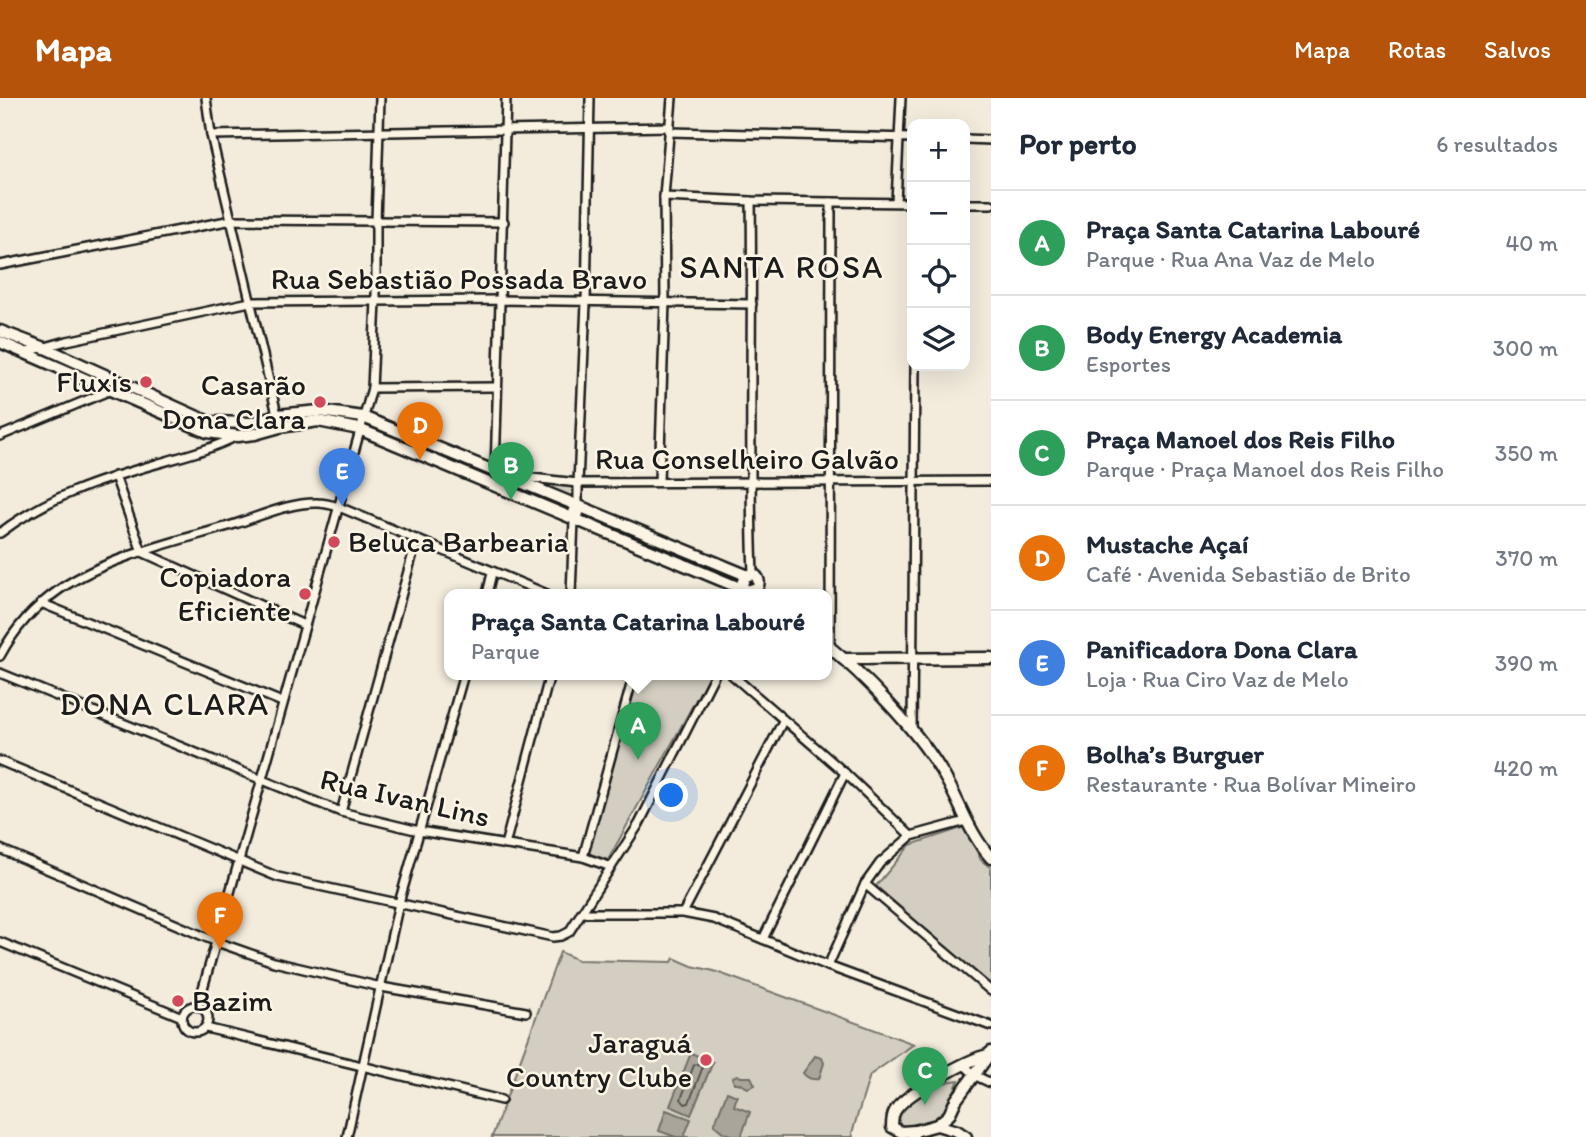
<!DOCTYPE html>
<html lang="pt">
<meta charset="utf-8">
<style>
body{margin:0;font-family:Itim,sans-serif;background:#f6f6f7;color:#1f2937}
.controls{position:absolute;right:21px;top:21px;display:grid;overflow:hidden;border-radius:14px;box-shadow:0 7px 28px #0002}
.controls button{width:63px;height:63px;display:grid;place-items:center;padding:0;border:0;border-bottom:2px solid #e0e1e3;background:#fff;color:#1f2937;font:35px sans-serif}
.you{position:absolute;left:672px;top:698px;width:24px;height:24px;margin:-18px;border:5px solid #fff;border-radius:50%;background:#1a73e8;box-shadow:0 0 0 10px #1a73e833}
.badge{display:grid;place-items:center;width:46px;height:46px;border-radius:50%;background:#b45309;color:#fff;font-size:23px;font-weight:700}
.pin{position:absolute;translate:-50% -58px;filter:drop-shadow(0 2px 4px #0008)}
.pin::after{content:'';position:absolute;top:37px;width:24px;height:21px;background:inherit;clip-path:polygon(0 0,100% 0,50% 100%)}
.popup{position:absolute;left:444px;top:491px;width:388px;height:91px;box-sizing:border-box;display:grid;place-content:center;border-radius:14px;background:#fff;filter:drop-shadow(0 2px 5px #0005);font-size:23px;white-space:nowrap;color:#747a83}
.popup b{font-size:26px;color:#1f2937}
.popup::after{content:'';position:absolute;left:50%;top:100%;margin-left:-14px;border:14px solid transparent;border-top-color:#fff}
.list{margin:0;padding:0;list-style:none}
h2{display:flex;justify-content:space-between;align-items:center;height:91px;margin:0;padding:0 28px;font-size:30px}
h2 small{font-size:23px;font-weight:400;color:#747a83}
.list li{display:grid;grid-template-columns:46px 1fr auto;gap:21px;align-items:center;box-sizing:border-box;height:105px;padding:0 28px;border-top:2px solid #e0e1e3}
.list b{display:block;font-size:26px;white-space:nowrap}
.list p{margin:0;font-size:23px;white-space:nowrap;color:#747a83}
.list em{font-size:23px;font-style:normal;color:#747a83}
.icon{flex:none;width:38px;height:38px;fill:none;stroke:currentColor;stroke-width:2;stroke-linecap:round;stroke-linejoin:round}
.map{position:relative;flex:none;width:991px;height:1039px;overflow:hidden}
header{display:flex;align-items:center;gap:42px;box-sizing:border-box;height:98px;padding:0 35px;background:#b45309;color:#fff}
header strong{font-size:33px}
nav{display:flex;gap:38px;margin-inline-start:auto;font-size:24px}
main{display:flex}
aside{flex:1;background:#fff}
.map>svg:first-child{display:block}
</style>
<header>
<strong>Mapa</strong>
<nav><a>Mapa</a><a>Rotas</a><a>Salvos</a></nav>
</header>
<main>
<div class="map">
<svg width="991" height="1039" viewBox="0 0 991 1039">
<rect width="100%" height="100%" fill="#f3ecdd"/>
<filter id="ink" filterUnits="userSpaceOnUse"><feTurbulence type="fractalNoise" baseFrequency=".0143" numOctaves="2"/><feDisplacementMap in="SourceGraphic" scale="14" xChannelSelector="R" yChannelSelector="G"/><feConvolveMatrix kernelMatrix="1 2 1 2 8 2 1 2 1" color-interpolation-filters="sRGB"/></filter>
<g filter="url(#ink)">
<g fill="#d3cec1" stroke="#78756e" stroke-width="2">
<polygon points="518,380 575,383 576,405"/>
<polygon points="637,576 710,576 608,762 587,755"/>
<polygon points="965,729 981,762 991,770 991,889 876,788 910,747"/>
<polygon points="560,854 578,862 672,864 674,860 692,868 714,873 914,946 870,977 852,1035 853,1039 492,1039"/>
<path d="M959,982l-16,36 -28,12h-22c1,-5 2,-11 4,-16 9,-19 43,-30 62,-32z"/>
</g>
<g fill="#aaa59b" stroke="#716e68" stroke-width="2">
<polygon points="691,955 713,964 691,1017 670,1008"/>
<path d="M815,958l7,2 2,5 -5,16c-7,1 -12,0 -16,-6z"/>
<polygon points="737,977 741,979 751,979 755,987 748,990 738,985 734,985 732,980"/>
<polygon points="727,994 737,998 734,1008 750,1014 741,1039 724,1035 714,1027"/>
<polygon points="666,1012 691,1021 684,1039 676,1039 659,1033"/>
</g>
<g fill="none" stroke-linecap="round" stroke-linejoin="round">
<polygon stroke="#55534f" stroke-width="2" points="697,966 701,967 702,971 689,1005 685,1006 681,1001 694,967"/>
<defs>
<g id="street">
<polyline points="206,0 211,37 280,329"/>
<polyline points="669,34 912,40"/>
<polyline points="211,37 670,29"/>
<polyline points="965,41 991,42"/>
<polyline points="664,99 751,103 912,105"/>
<path d="M751,103c2,125 -3,249 2,373"/>
<polyline points="896,104 901,0"/>
<polyline points="965,106 991,106"/>
<polyline points="0,167 232,122 504,124"/>
<polyline points="27,254 67,243 250,204 500,202 752,206"/>
<polyline points="372,290 497,289"/>
<polyline points="0,338 111,292"/>
<polyline points="495,374 506,0"/>
<polyline points="115,378 142,454 304,527"/>
<polyline points="513,378 578,385 991,383"/>
<polyline points="659,384 665,204 664,99 672,0"/>
<polyline points="574,422 578,421 580,413 578,408 578,385 586,205 590,0"/>
<path d="M0,435c47,-36 100,-53 156,-69 28,-8 56,-15 81,-28"/>
<polyline points="487,496 492,475"/>
<polyline points="571,496 574,422 572,419 573,413 578,408"/>
<polyline points="41,505 282,604"/>
<polyline points="830,549 831,104"/>
<path d="M0,558c15,-28 33,-48 60,-67 49,-33 119,-48 175,-65 26,-8 55,-22 83,-21 7,0 14,2 21,4l208,87"/>
<polyline points="0,575 341,714 419,733 583,759 611,769"/>
<polyline points="731,576 845,675 911,738"/>
<polyline points="912,633 915,268"/>
<polyline points="0,663 278,779 553,839 561,838 569,834 639,726 715,576"/>
<polyline points="341,714 417,441"/>
<polyline points="505,747 550,576"/>
<polyline points="0,751 217,844 274,864 381,889 526,914"/>
<polyline points="583,759 634,576"/>
<polyline points="865,786 991,893"/>
<polyline points="581,815 683,815 714,821 828,868 991,928"/>
<polyline points="683,815 783,623"/>
<polyline points="763,841 845,675"/>
<polyline points="0,844 182,919"/>
<polyline points="828,868 865,786 880,765 911,738 966,723"/>
<circle cx="195" cy="921" r="13"/>
<polyline points="198,908 372,290 376,203 376,123 380,0"/>
<polyline points="206,930 501,1002"/>
<polyline points="963,966 976,978 991,985"/>
<polyline points="347,1039 399,805 464,576"/>
</g>
<g id="secondary">
<polyline points="0,233 45,250 209,324 251,325 277,317 320,313 363,319 746,477"/>
<path d="M0,244l207,90 31,4 17,-2 25,-7 38,-6 41,8 388,162 10,-3c3,-5 2,-11 -4,-14l-8,2 -3,8 2,5"/>
<path d="M827,547c37,30 88,83 113,124 19,29 27,62 51,89"/>
<polyline points="843,561 991,560"/>
<polyline points="937,1027 957,1033 966,1039"/>
<path d="M915,1033l-14,1 -9,-5c0,-5 0,-11 3,-16 9,-17 74,-52 93,-56"/>
<polyline points="913,1036 915,1033 937,1027 949,1017 956,1002 991,954"/>
</g>
</defs>
<use href="#street" stroke="#1c1c1c" stroke-width="12"/>
<use href="#secondary" stroke="#1c1c1c" stroke-width="15"/>
<use href="#street" stroke="#fcf5e5" stroke-width="7"/>
<use href="#secondary" stroke="#fcf5e5" stroke-width="10"/>
</g>
</g>
<g fill="#d1495b" stroke="#fcf5e5" stroke-width="2.5">
<circle cx="146" cy="284" r="7"/>
<circle cx="320" cy="304" r="7"/>
<circle cx="334" cy="444" r="7"/>
<circle cx="305" cy="496" r="7"/>
<circle cx="178" cy="903" r="7"/>
<circle cx="706" cy="962" r="7"/>
</g>
<g text-anchor="middle" stroke-width="5" stroke-linejoin="round" paint-order="stroke">
<g font-size="30" fill="#1c1c1c" stroke="#fcf5e5">
<text x="459" y="191">Rua Sebastião Possada Bravo</text>
<text x="747" y="371">Rua Conselheiro Galvão</text>
<text transform="translate(405 700) rotate(13)" y="10">Rua Ivan Lins</text>
</g>
<g font-size="30" fill="#1c1c1c" stroke="#fcf5e5" text-anchor="end">
<text x="132" y="294">Fluxis</text>
<text x="306" y="297">Casarão<tspan x="306" dy="34">Dona Clara</tspan></text>
<text x="348" y="454" text-anchor="start">Beluca Barbearia</text>
<text x="291" y="489">Copiadora<tspan x="291" dy="34">Eficiente</tspan></text>
<text x="192" y="913" text-anchor="start">Bazim</text>
<text x="692" y="955">Jaraguá<tspan x="692" dy="34">Country Clube</tspan></text>
</g>
<g font-size="32" letter-spacing="2" fill="#1c1c1c" stroke="#fcf5e5">
<text x="782" y="180">SANTA ROSA</text>
<text x="165" y="617">DONA CLARA</text>
</g>
</g>
</svg>
<div class="controls">
<button>+</button>
<button>−</button>
<button><svg class="icon" aria-label="locate" viewBox="0 0 24 24"><circle cx="12" cy="12" r="6"/><path d="M12 2v4M12 18v4M2 12h4M18 12h4"/></svg></button>
<button><svg class="icon" aria-label="layers" viewBox="0 0 24 24"><path d="M12 4l9 5-9 5-9-5zM3 14l9 5 9-5"/></svg></button>
</div>
<div class="you"></div>
<div class="pin badge" style="left:638px;top:662px;background:#2e9e5b">A</div>
<div class="popup"><b>Praça Santa Catarina Labouré</b>Parque</div>
<div class="pin badge" style="left:511px;top:402px;background:#2e9e5b">B</div>
<div class="pin badge" style="left:925px;top:1007px;background:#2e9e5b">C</div>
<div class="pin badge" style="left:420px;top:362px;background:#e8710a">D</div>
<div class="pin badge" style="left:342px;top:408px;background:#3f7fe0">E</div>
<div class="pin badge" style="left:220px;top:852px;background:#e8710a">F</div>
</div>
<aside>
<h2>Por perto<small>6 resultados</small></h2>
<ul class="list">
<li><span class="badge" style="background:#2e9e5b">A</span><div><b>Praça Santa Catarina Labouré</b><p>Parque · Rua Ana Vaz de Melo</p></div><em>40 m</em></li>
<li><span class="badge" style="background:#2e9e5b">B</span><div><b>Body Energy Academia</b><p>Esportes</p></div><em>300 m</em></li>
<li><span class="badge" style="background:#2e9e5b">C</span><div><b>Praça Manoel dos Reis Filho</b><p>Parque · Praça Manoel dos Reis Filho</p></div><em>350 m</em></li>
<li><span class="badge" style="background:#e8710a">D</span><div><b>Mustache Açaí</b><p>Café · Avenida Sebastião de Brito</p></div><em>370 m</em></li>
<li><span class="badge" style="background:#3f7fe0">E</span><div><b>Panificadora Dona Clara</b><p>Loja · Rua Ciro Vaz de Melo</p></div><em>390 m</em></li>
<li><span class="badge" style="background:#e8710a">F</span><div><b>Bolha’s Burguer</b><p>Restaurante · Rua Bolívar Mineiro</p></div><em>420 m</em></li>
</ul>
</aside>
</main>
